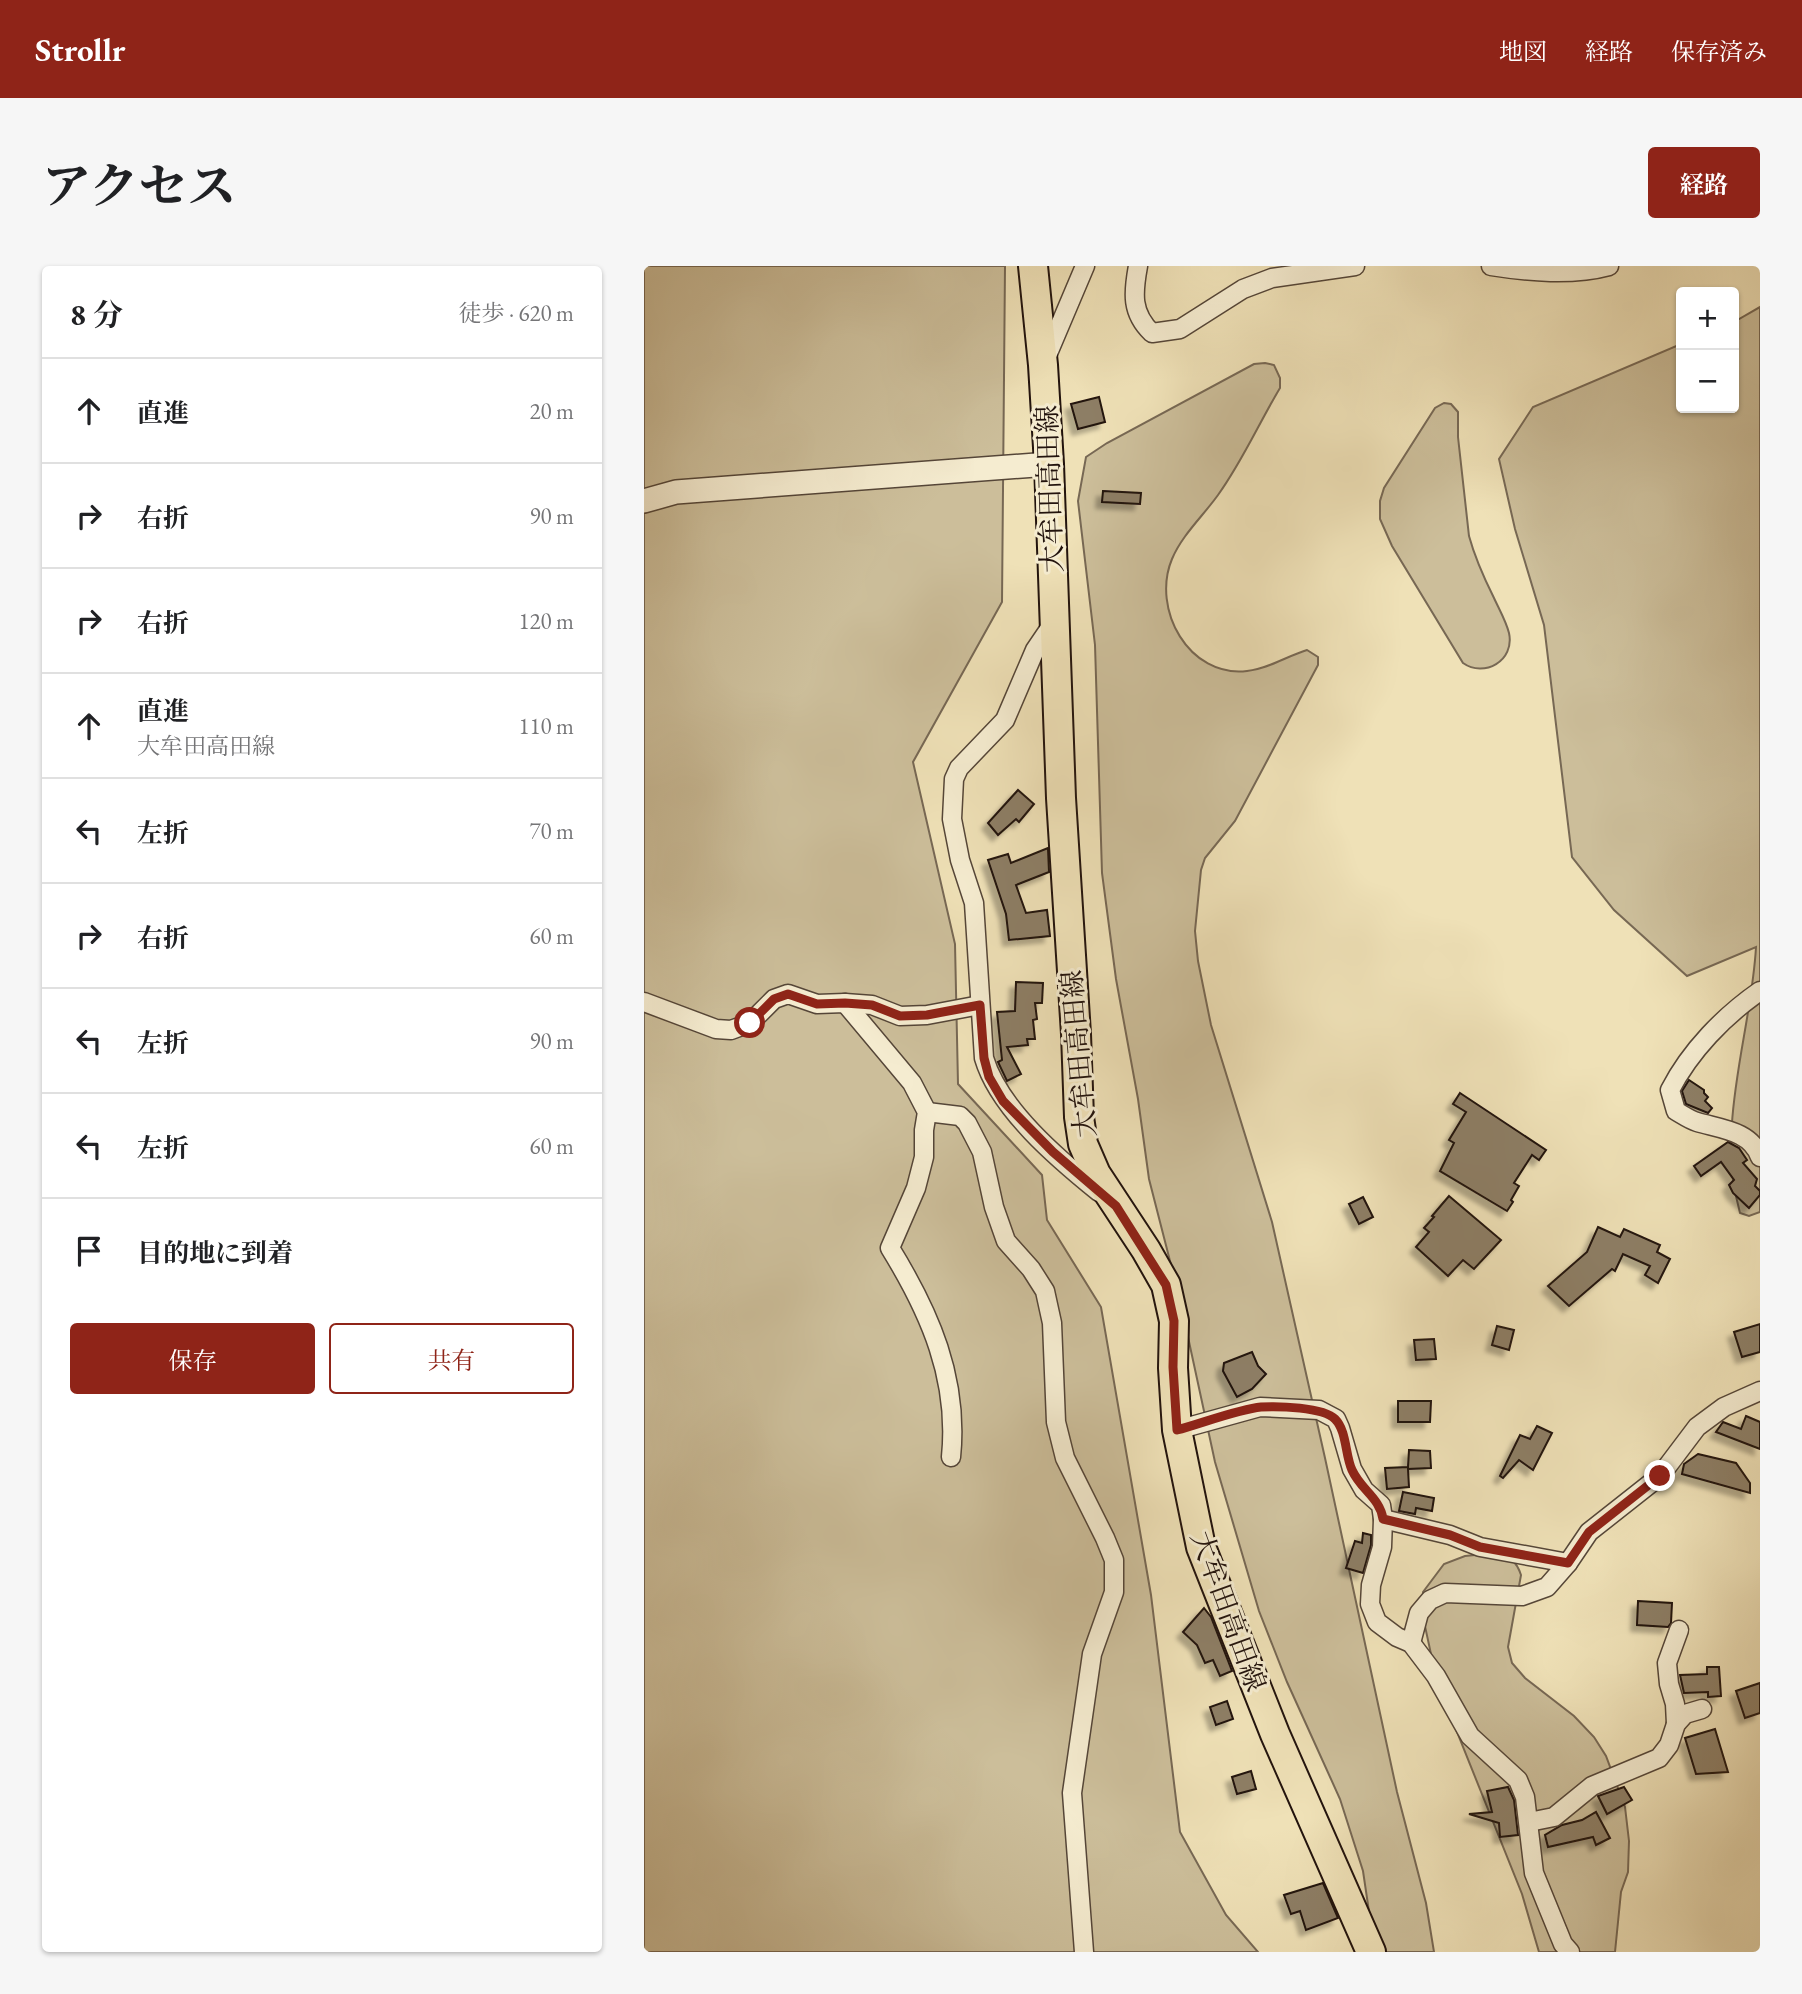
<!DOCTYPE html>
<html lang="ja">
<meta charset="utf-8">
<style>
body{margin:0;font-family:"EB Garamond","Noto Serif JP",serif;background:#f6f6f6;color:#202124}
.controls{position:absolute;right:21px;top:21px;display:grid;overflow:hidden;border-radius:7px;box-shadow:0 2px 5px #0004}
.controls button{width:63px;height:63px;display:grid;place-items:center;padding:0;border:0;border-bottom:2px solid #e0e0e0;background:#fff;color:#202124;font:35px sans-serif}
.stop{position:absolute;width:21px;height:21px;margin:-16px;border:5px solid #8f2418;border-radius:50%;background:#fff}
.stop.end{background:#8f2418;border-color:#fff;box-shadow:0 2px 7px #0008}
.list{margin:0;padding:0;list-style:none}
h2{display:flex;justify-content:space-between;align-items:center;height:91px;margin:0;padding:0 28px;font-size:30px}
h2 small{font-size:23px;font-weight:400;color:#757577}
.list li{display:grid;grid-template-columns:46px 1fr auto;gap:21px;align-items:center;box-sizing:border-box;height:105px;padding:0 28px;border-top:2px solid #e0e0e0}
.list b{display:block;font-size:26px;white-space:nowrap}
.list p{margin:0;font-size:23px;white-space:nowrap;color:#757577}
.list em{font-size:23px;font-style:normal;color:#757577}
.actions{display:flex;gap:14px;padding:21px 28px}
.actions a{flex:1;padding:16px 0;border:2px solid #8f2418;border-radius:7px;text-align:center;font-size:24px;color:#8f2418}
.actions .main{background:#8f2418;color:#fff}
.icon{flex:none;width:38px;height:38px;fill:none;stroke:currentColor;stroke-width:2;stroke-linecap:round;stroke-linejoin:round}
.map{position:relative;flex:none;width:1116px;height:1686px;overflow:hidden;border-radius:7px}
header{display:flex;align-items:center;gap:42px;box-sizing:border-box;height:98px;padding:0 35px;background:#8f2418;color:#fff}
header strong{font-size:33px}
nav{display:flex;gap:38px;margin-inline-start:auto;font-size:24px}
.intro{display:flex;align-items:center;justify-content:space-between;box-sizing:border-box;height:168px;padding:0 42px}
h1{margin:0;font-size:49px}
.button{padding:18px 32px;border-radius:7px;background:#8f2418;color:#fff;font-size:24px;font-weight:700}
main{display:flex;gap:42px;padding:0 42px}
aside{flex:1;background:#fff;border-radius:7px;box-shadow:0 2px 5px #0004}
.map>svg:first-child{display:block}
</style>
<header>
<strong>Strollr</strong>
<nav><a>地図</a><a>経路</a><a>保存済み</a></nav>
</header>
<div class="intro"><h1>アクセス</h1><a class="button">経路</a></div>
<main>
<aside>
<h2>8 分<small>徒歩 · 620 m</small></h2>
<ul class="list">
<li><svg class="icon" aria-label="ahead" viewBox="0 0 24 24"><path d="M12 20V5M6 11l6-6 6 6"/></svg><div><b>直進</b></div><em>20 m</em></li>
<li><svg class="icon" aria-label="right" viewBox="0 0 24 24"><path d="M7 20v-9h11M14 6l5 5-5 5"/></svg><div><b>右折</b></div><em>90 m</em></li>
<li><svg class="icon" aria-label="right" viewBox="0 0 24 24"><path d="M7 20v-9h11M14 6l5 5-5 5"/></svg><div><b>右折</b></div><em>120 m</em></li>
<li><svg class="icon" aria-label="ahead" viewBox="0 0 24 24"><path d="M12 20V5M6 11l6-6 6 6"/></svg><div><b>直進</b><p>大牟田高田線</p></div><em>110 m</em></li>
<li><svg class="icon" aria-label="left" viewBox="0 0 24 24"><path d="M17 20v-9H6M10 6l-5 5 5 5"/></svg><div><b>左折</b></div><em>70 m</em></li>
<li><svg class="icon" aria-label="right" viewBox="0 0 24 24"><path d="M7 20v-9h11M14 6l5 5-5 5"/></svg><div><b>右折</b></div><em>60 m</em></li>
<li><svg class="icon" aria-label="left" viewBox="0 0 24 24"><path d="M17 20v-9H6M10 6l-5 5 5 5"/></svg><div><b>左折</b></div><em>90 m</em></li>
<li><svg class="icon" aria-label="left" viewBox="0 0 24 24"><path d="M17 20v-9H6M10 6l-5 5 5 5"/></svg><div><b>左折</b></div><em>60 m</em></li>
<li><svg class="icon" aria-label="arrive" viewBox="0 0 24 24"><path d="M6 21V4h12l-3 4 3 4H6"/></svg><div><b>目的地に到着</b></div></li>
</ul>
<div class="actions"><a class="main">保存</a><a>共有</a></div>
</aside>
<div class="map">
<svg width="1116" height="1686" viewBox="0 0 1116 1686">
<defs>
<filter id="shadow"><feDropShadow dx="-6" dy="6" stdDeviation="2" flood-color="#0004"/></filter>
</defs>
<rect width="100%" height="100%" fill="#efe1b7"/>
<filter id="stains"><feTurbulence type="fractalNoise" baseFrequency=".00286" numOctaves="4"/><feColorMatrix values="0 0 0 0 .2 0 0 0 0 .09 0 0 0 0 .02 0 0 0 .5 -.17"/></filter>
<radialGradient id="worn" r=".72"><stop offset=".6" stop-color="#630" stop-opacity="0"/><stop offset="1" stop-color="#630" stop-opacity=".3"/></radialGradient>
<g fill="#ccbe9a" stroke="#776854" stroke-width="2">
<polygon points="0,0 361,0 358,336 269,496 311,678 314,818 398,909 403,954 457,1041 507,1329 536,1566 582,1649 614,1686 0,1686"/>
<path d="M1116,41v905l-11,4 -9,-3c-25,-90 11,-177 16,-266l-69,29 -73,-66 -42,-53 -28,-232 -29,-96 -16,-70 34,-52 148,-63v64h53v-86z"/>
<path d="M621,97l9,2 6,13v10c-21,35 -38,74 -62,107 -15,21 -36,40 -46,64 -21,50 17,119 75,112 21,-2 40,-15 60,-21l11,7v8l-83,156 -30,37 -4,12 -6,61 3,30 13,64 61,197 53,236 72,334 29,111 8,49h-59l-12,-81 -23,-72 -53,-117 -28,-71 -44,-149 -35,-162 -31,-121 -11,-80 -22,-120 -14,-106 -7,-228 -17,-144 8,-44 21,-14 147,-79z"/>
<path d="M800,137l7,1 7,8v25l11,99c6,22 15,42 25,62 5,11 12,23 15,35 6,28 -25,45 -46,30l-71,-117 -12,-27v-18l4,-13 51,-80z"/>
<path d="M851,1287c15,4 21,7 26,22l-13,72 4,16 13,15 49,38 20,21 12,19 19,51 4,34 -1,31 -7,20 -6,60h-76l-17,-58 -85,-212 -14,-65v-25l21,-28 21,-8z"/>
</g>
<g fill="#8d7e65" stroke="#22130d" stroke-width="2" filter="url(#shadow)">
<polygon points="455,131 461,156 434,163 427,138"/>
<polygon points="459,225 497,227 496,238 458,236"/>
<polygon points="374,524 390,538 375,556 372,553 354,569 344,557"/>
<polygon points="404,582 405,606 372,619 382,647 403,644 406,670 365,674 362,648 344,594 364,588 367,597"/>
<polygon points="372,716 399,717 398,737 391,737 393,753 389,754 391,773 383,773 384,779 363,781 377,808 363,815 354,796 358,794 353,746 371,745"/>
<polygon points="1045,814 1060,824 1060,827 1064,831 1061,835 1068,842 1064,847 1042,838 1038,825"/>
<polygon points="816,827 902,884 895,894 888,889 870,917 875,920 867,934 869,936 863,945 796,905 810,877 805,874 822,846 809,838"/>
<polygon points="1084,876 1095,882 1103,894 1099,897 1113,913 1111,920 1116,925 1116,929 1105,942 1089,927 1085,919 1090,914 1077,896 1057,910 1050,900"/>
<polygon points="805,930 857,974 830,1003 819,994 804,1010 772,981 785,966 780,962 790,951 788,950"/>
<polygon points="719,931 729,951 715,958 705,938"/>
<polygon points="954,961 976,971 980,963 1016,979 1013,986 1026,993 1014,1017 1001,1009 1006,1000 979,988 971,1005 968,1003 925,1040 904,1020 943,986"/>
<polygon points="1116,1058 1116,1086 1098,1091 1090,1066"/>
<polygon points="853,1060 870,1064 865,1084 848,1079"/>
<polygon points="790,1073 792,1093 772,1094 770,1074"/>
<polygon points="608,1086 614,1100 622,1108 608,1123 593,1131 579,1105 580,1097"/>
<polygon points="754,1135 787,1135 786,1156 754,1156"/>
<polygon points="1102,1150 1116,1156 1116,1183 1072,1166 1079,1156 1097,1163"/>
<polygon points="893,1160 908,1167 889,1204 875,1194 859,1212 856,1210 876,1169 886,1173"/>
<polygon points="765,1184 786,1185 787,1202 764,1203 765,1221 743,1223 741,1202 764,1201"/>
<polygon points="1054,1188 1092,1197 1106,1217 1106,1227 1038,1208 1040,1198"/>
<polygon points="759,1226 790,1232 788,1245 772,1242 771,1248 755,1245"/>
<polygon points="719,1267 727,1269 727,1279 719,1307 702,1302 711,1275 718,1277"/>
<polygon points="994,1335 1028,1337 1027,1357 1024,1361 993,1359"/>
<polygon points="560,1342 567,1351 588,1405 576,1410 569,1394 561,1397 553,1379 539,1366"/>
<polygon points="1063,1401 1075,1401 1077,1430 1064,1431 1064,1426 1040,1427 1036,1409 1063,1408"/>
<polygon points="1116,1417 1116,1447 1101,1452 1092,1425"/>
<polygon points="583,1435 589,1453 572,1459 566,1441"/>
<polygon points="1071,1463 1084,1506 1052,1508 1041,1472"/>
<polygon points="607,1505 612,1523 593,1528 588,1511"/>
<polygon points="864,1521 870,1534 874,1569 856,1571 855,1557 825,1548 848,1546 843,1525"/>
<polygon points="980,1521 988,1534 963,1548 954,1530"/>
<polygon points="952,1546 966,1572 952,1579 949,1571 904,1581 901,1569 918,1559 938,1554"/>
<polygon points="679,1617 694,1652 662,1664 656,1645 647,1648 640,1629"/>
</g>
<g fill="none" stroke-linecap="round" stroke-linejoin="round">
<defs>
<g id="minor">
<path d="M494,0c-5,27 -7,47 14,67l28,-4 63,-40 29,-11 83,-12"/>
<path d="M847,0c38,6 81,10 118,0"/>
<polyline points="402,92 441,0"/>
<path d="M410,356l-19,28 -30,70 -46,48 -5,11 -2,40 8,41 14,43 10,155c15,51 74,101 115,134"/>
<path d="M1116,725c-36,25 -70,60 -90,99l6,21c7,4 14,9 21,11 24,7 54,9 63,35"/>
<polyline points="0,736 72,763 87,764 106,757 130,733 144,728 173,738 201,737 228,739 256,750 283,749 336,739"/>
<path d="M201,737l67,80 15,29 -3,18v27l-8,31 -26,60c40,65 69,131 61,209"/>
<polyline points="283,846 316,850 323,857 338,886 350,941 362,975 387,1003 401,1025 408,1057 412,1156 421,1192 461,1272 470,1294 470,1326 448,1388 428,1527 440,1686"/>
<polyline points="533,1164 616,1141 675,1144 692,1153 696,1162 708,1203 720,1224 737,1239 739,1253 738,1281 727,1319 726,1338 733,1356 753,1371 767,1377 792,1410 826,1470 874,1514 881,1531 890,1607 919,1678 926,1686"/>
<polyline points="739,1253 806,1269 836,1281 924,1297"/>
<polyline points="767,1377 775,1347 786,1334 801,1327 878,1330 903,1321 924,1297 945,1266 1016,1210 1053,1161 1080,1141 1116,1125"/>
<polyline points="1032,1458 1031,1438 1025,1418 1023,1397 1035,1364"/>
<polyline points="885,1556 910,1551 948,1520 1015,1492 1025,1479 1032,1458 1041,1448 1058,1443"/>
</g>
<polyline id="tertiary" points="0,235 32,226 405,198"/>
<polyline id="primary" points="389,0 399,99 405,198 417,532 432,768 435,851 439,878 452,908 502,984 522,1019 530,1055 529,1102 533,1164 557,1281 631,1468 727,1686"/>
</defs>
<use href="#minor" stroke="#554638" stroke-width="21"/>
<use href="#tertiary" stroke="#554638" stroke-width="26"/>
<use href="#primary" stroke="#22130d" stroke-width="32"/>
<use href="#minor" stroke="#f5ecd0" stroke-width="18"/>
<use href="#tertiary" stroke="#f5ecd0" stroke-width="23"/>
<use href="#primary" stroke="#efe1b7" stroke-width="28"/>
</g>
<g fill="none" stroke-linecap="round" stroke-linejoin="round">
<path stroke="#8f2418" stroke-width="9" d="M106,757l24,-24 14,-5 29,10 28,-1 27,2 28,11 27,-1 53,-10 4,53 5,19 14,24 50,51 63,54 50,79 8,36 -1,46 4,63c23,-6 62,-21 84,-23 17,-1 62,0 74,12 12,12 10,36 17,51 9,20 28,28 31,49l67,16 30,12 88,16 21,-31 71,-56"/>
</g>
<g text-anchor="middle" stroke-width="6" stroke-linejoin="round" paint-order="stroke">
<g font-size="28" fill="#22130d" stroke="#f5ecd0">
<text transform="translate(405 223) rotate(-92)" y="10">大牟田高田線</text>
<text transform="translate(434 788) rotate(-95)" y="10">大牟田高田線</text>
<text transform="translate(585 1345) rotate(70)" y="10">大牟田高田線</text>
</g>
</g>
<rect width="100%" height="100%" filter="url(#stains)"/>
<rect width="100%" height="100%" fill="url(#worn)"/>
</svg>
<div class="controls">
<button>+</button>
<button>−</button>
</div>
<div class="stop" style="left:106px;top:757px"></div>
<div class="stop end" style="left:1016px;top:1210px"></div>
</div>
</main>
